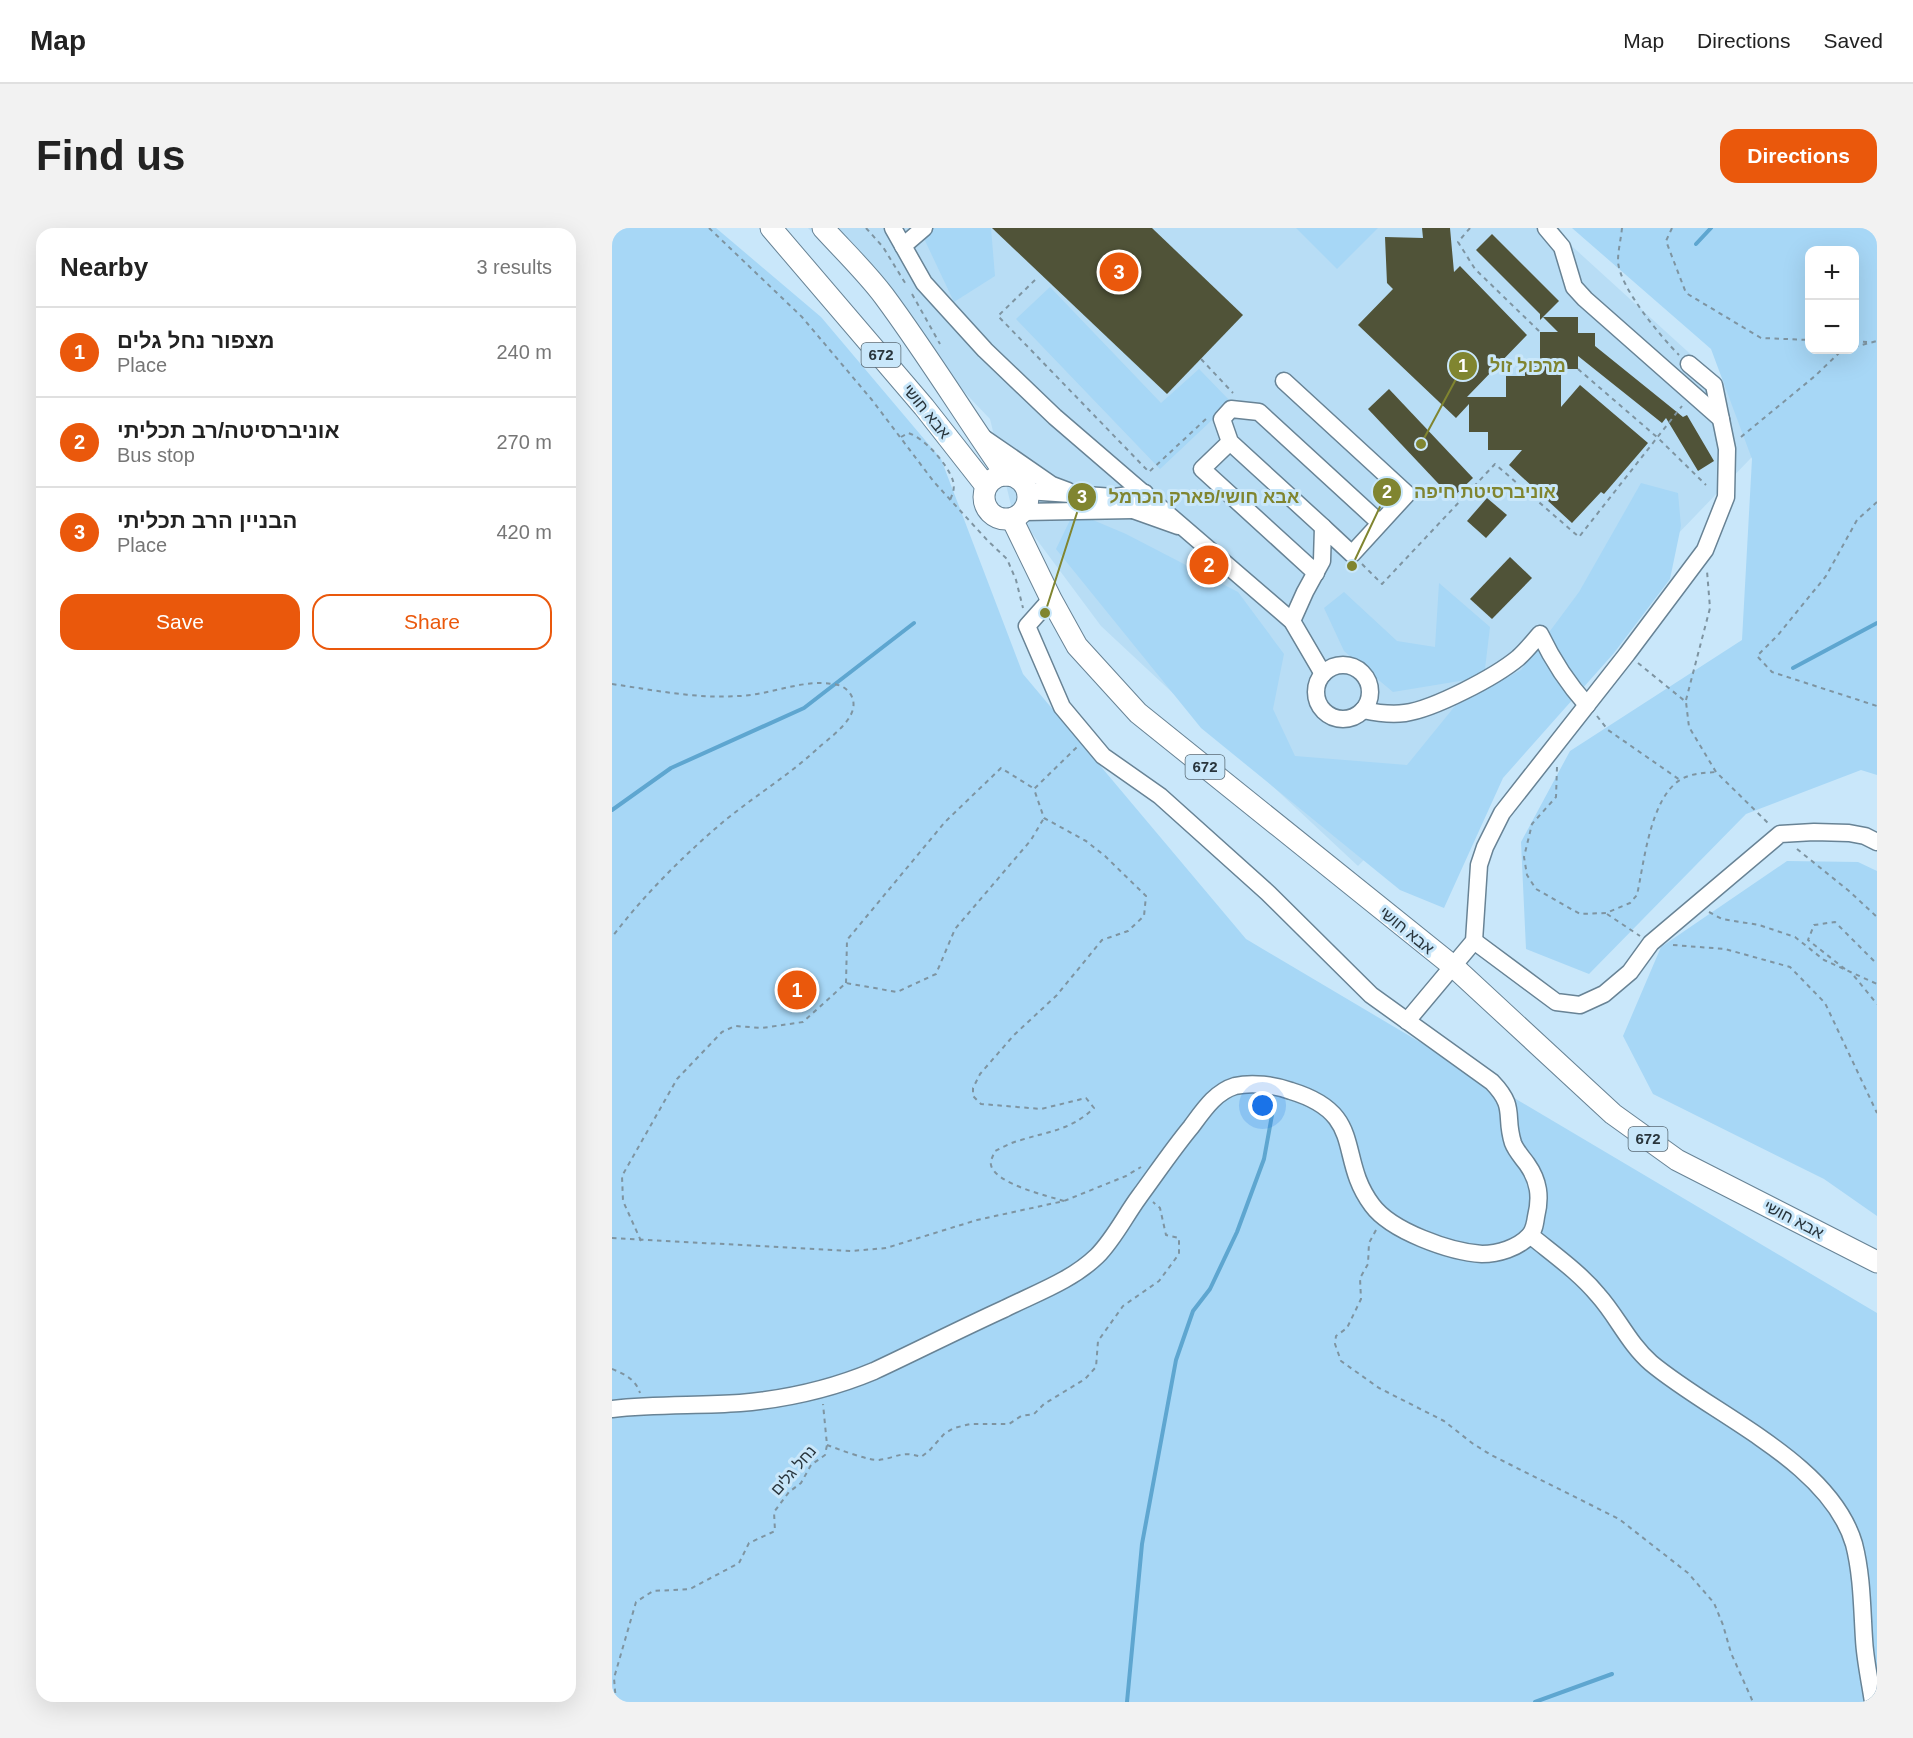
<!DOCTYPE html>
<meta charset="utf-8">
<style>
body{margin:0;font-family:Helvetica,Heebo,sans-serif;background:#f2f2f2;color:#222}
.controls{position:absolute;right:18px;top:18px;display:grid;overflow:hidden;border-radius:12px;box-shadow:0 6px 24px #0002}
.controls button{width:54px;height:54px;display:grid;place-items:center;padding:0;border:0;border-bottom:2px solid #e0e0e0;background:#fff;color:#222;font:30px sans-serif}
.you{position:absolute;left:651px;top:878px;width:21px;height:21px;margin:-15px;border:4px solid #fff;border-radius:50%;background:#1a73e8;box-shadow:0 0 0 9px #1a73e833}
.badge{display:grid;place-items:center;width:39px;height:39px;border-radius:50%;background:#ea580c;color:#fff;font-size:20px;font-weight:700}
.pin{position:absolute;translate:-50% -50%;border:3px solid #fff;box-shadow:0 2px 6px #0006}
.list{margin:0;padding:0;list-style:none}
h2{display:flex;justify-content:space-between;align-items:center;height:78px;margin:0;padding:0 24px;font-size:26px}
h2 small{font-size:20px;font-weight:400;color:#767676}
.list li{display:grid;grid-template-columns:39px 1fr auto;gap:18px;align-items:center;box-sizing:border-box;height:90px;padding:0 24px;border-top:2px solid #e0e0e0}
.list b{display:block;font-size:22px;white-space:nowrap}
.list p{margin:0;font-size:20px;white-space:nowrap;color:#767676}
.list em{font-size:20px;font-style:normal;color:#767676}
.actions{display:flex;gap:12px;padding:18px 24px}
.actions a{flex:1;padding:14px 0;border:2px solid #ea580c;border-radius:18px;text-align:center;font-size:21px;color:#ea580c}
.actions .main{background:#ea580c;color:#fff}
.map{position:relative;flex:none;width:1265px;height:1474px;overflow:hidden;border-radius:18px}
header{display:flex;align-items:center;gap:36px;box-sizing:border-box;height:84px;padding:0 30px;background:#fff;border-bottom:2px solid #e0e0e0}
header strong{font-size:28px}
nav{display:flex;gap:33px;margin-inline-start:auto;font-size:21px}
.intro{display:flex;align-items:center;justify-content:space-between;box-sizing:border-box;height:144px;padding:0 36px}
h1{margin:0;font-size:42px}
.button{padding:15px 27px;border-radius:18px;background:#ea580c;color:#fff;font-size:21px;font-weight:700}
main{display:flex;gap:36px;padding:0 36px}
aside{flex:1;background:#fff;border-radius:18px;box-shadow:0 6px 24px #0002}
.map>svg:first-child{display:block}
</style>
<header>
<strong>Map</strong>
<nav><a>Map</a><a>Directions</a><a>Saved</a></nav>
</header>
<div class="intro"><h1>Find us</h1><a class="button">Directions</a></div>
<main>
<aside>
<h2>Nearby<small>3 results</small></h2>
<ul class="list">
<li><span class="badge">1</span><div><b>מצפור נחל גלים</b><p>Place</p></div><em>240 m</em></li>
<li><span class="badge">2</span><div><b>אוניברסיטה/רב תכליתי</b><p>Bus stop</p></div><em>270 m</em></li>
<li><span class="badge">3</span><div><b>הבניין הרב תכליתי</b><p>Place</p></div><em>420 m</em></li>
</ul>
<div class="actions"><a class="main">Save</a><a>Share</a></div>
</aside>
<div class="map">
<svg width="1265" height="1474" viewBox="0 0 1265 1474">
<rect width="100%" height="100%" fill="#c9e7fa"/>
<polygon fill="#b8ddf5" points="196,0 940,0 1164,204 746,638 489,398 399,277 378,191"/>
<g fill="#a7d7f6" fill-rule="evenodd">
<polygon points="0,0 104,0 209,89 329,231 411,446 634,711 1265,1085 1265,1474 0,1474"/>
<polygon points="307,0 379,0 383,48 342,74"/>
<polygon points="684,0 766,0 725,41"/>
<path d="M960,0h305v547l-16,-5 -115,44 -157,160 -63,-25 -5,-107 49,-91 172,-111 10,-181 -41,-110zM1198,22h44v100h-44z"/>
<polygon points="438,59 549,175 587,141 619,174 548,241 404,91"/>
<polygon points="1029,255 1066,265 1069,298 1058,351 1002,425 891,550 832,680 788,662 589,500 444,321 462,284 514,306 626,364 672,426 661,481 683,528 795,537 843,478 909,442 967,364"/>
<polygon points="827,355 878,399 872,449 781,464 732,423 712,380 732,364 785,413 823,419"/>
<polygon points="1175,633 1246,634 1265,643 1265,988 1212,951 1041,866 1011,808 1049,719"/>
</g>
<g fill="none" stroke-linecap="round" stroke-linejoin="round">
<g stroke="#5ea6d0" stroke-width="4">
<polyline points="1084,16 1099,0"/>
<polyline points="1181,440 1265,395"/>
<polyline points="0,582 59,540 192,480 302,395"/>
<polyline points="515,1474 530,1316 564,1132 581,1083 598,1061 625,1004 652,931 662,876"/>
<polyline points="923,1474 1000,1446"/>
</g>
</g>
<g fill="#505338">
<polygon points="380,0 540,0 631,87 555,166"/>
<polygon points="810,0 838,0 842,44 848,38 915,107 855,169 894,169 894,148 913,148 913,132 928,132 928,104 946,104 931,89 928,92 928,86 864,22 880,6 947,73 931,89 966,89 966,105 983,105 983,118 1071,189 1075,187 1102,233 1086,243 1054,190 1050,195 966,128 966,141 949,141 949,179 968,157 1036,215 992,266 989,264 960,295 897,237 910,222 876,222 876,204 857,204 857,176 844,190 746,97 781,61 775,55 773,9 811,10"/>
<polygon points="777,161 861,250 840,270 756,181"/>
<polygon points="875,270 895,287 874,310 855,293"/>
<polygon points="898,329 920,350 880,391 858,371"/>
</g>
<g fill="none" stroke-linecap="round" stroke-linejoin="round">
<defs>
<g id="minor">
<polyline points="281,0 312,55 373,122 443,189 680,393 711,446"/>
<polyline points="934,0 950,19 962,59 973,71 1109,191"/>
<polyline points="291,18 312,0"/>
<polyline points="672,153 795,266 740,326 711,299 710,333 693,364 680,393"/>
<polyline points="369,208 440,257 456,263"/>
<polyline points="618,214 590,241 704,345"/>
<polyline points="415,263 502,269 533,265"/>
<polyline points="521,282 566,298"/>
<polyline points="411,284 521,282 543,274"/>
<polyline points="711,299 618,214 610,191 619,181 647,184 768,295"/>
<circle cx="731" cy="464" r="27"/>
<path d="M751,482c14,3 28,5 42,3 29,-4 90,-36 113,-55 8,-7 15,-16 22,-24 13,27 27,49 47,71"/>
<polyline points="862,713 944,774 968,777 992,766 1018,744 1039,715 1168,606 1202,604 1237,605 1253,608 1265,614"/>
<polyline points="795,793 862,713 867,637 873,619 890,585 1015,426 1093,322 1114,269 1115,221 1102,157 1077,136"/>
<path d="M918,1007c23,19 49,37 68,60 19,21 31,49 53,68 62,52 179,99 203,181 8,31 8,64 10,95 1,21 6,42 9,63"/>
<path d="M0,1181c43,-5 86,-3 128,-6 47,-4 91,-14 134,-32 43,-20 86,-42 130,-62 32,-16 67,-28 93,-53 17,-17 28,-40 42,-59 17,-23 33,-47 52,-70 12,-16 24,-35 44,-41 17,-4 40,-1 56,5 76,23 45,66 81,114 19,26 78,47 110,49 16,0 36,-6 47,-18 5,-5 6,-12 7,-19 5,-20 3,-36 -9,-53 -5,-7 -11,-13 -14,-21 -9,-28 4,-35 -21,-61l-121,-87 -103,-102 -108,-97 -57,-40 -41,-49 -35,-81 24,-27"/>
</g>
<g id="major">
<polyline points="159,0 312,179 374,258"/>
<path d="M211,0c20,22 43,44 61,68 43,58 81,120 122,179"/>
<circle cx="394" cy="269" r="22"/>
<polyline points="400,291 439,371 465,418 526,485 842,739 1001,886 1065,932 1265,1034"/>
</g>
</defs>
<use href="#minor" stroke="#688395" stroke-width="19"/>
<use href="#major" stroke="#688395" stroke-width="23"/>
<g stroke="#7e94a1" stroke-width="2" stroke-dasharray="4.5 4.5" stroke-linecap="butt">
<polyline points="97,0 190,89 260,172 322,254 376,313 395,331 404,352 411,380"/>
<polyline points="254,0 271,19 295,58"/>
<polyline points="858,0 846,14 863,41 928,104"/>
<path d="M1010,0c-1,11 -4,22 -4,33 1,26 43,76 61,94"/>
<polyline points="1060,0 1054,13 1074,65 1149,110 1198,112"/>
<polyline points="423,52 386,88 537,244 595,190"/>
<polyline points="300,66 328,116"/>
<polyline points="1242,113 1255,114"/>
<polyline points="1242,119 1265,113"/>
<polyline points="589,131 621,165"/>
<polyline points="966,141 1046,210 1094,257"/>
<path d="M289,209l7,-4c16,4 41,33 45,48 2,7 0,12 -3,19"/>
<polyline points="1129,209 1203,148 1227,125 1236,122"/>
<polyline points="1265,274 1245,292 1214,348 1166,407 1145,428 1160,444 1265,478"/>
<polyline points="750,336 770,356 883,236 967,309 1070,178"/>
<polyline points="1026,435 1074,474 1077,499 1104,544 1156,595"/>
<path d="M0,456c42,6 84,15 127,12 31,-1 63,-17 94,-12 13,1 23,12 20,25 -4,16 -25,30 -36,40 -29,27 -64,48 -94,73 -40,34 -79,73 -111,115"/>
<polyline points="1074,472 1098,380 1095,343"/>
<polyline points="985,488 996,502 1068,552"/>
<path d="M945,539l-1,30 -24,27 -8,33 3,18 9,14 44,25 26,-1 24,-10 7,-8c7,-32 13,-96 43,-115 11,-7 24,-7 36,-8"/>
<polyline points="1185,621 1237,663 1265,689"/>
<polyline points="1097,684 1110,691 1147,697 1183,709 1212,732 1265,756"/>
<polyline points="995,686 1028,708"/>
<polyline points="1061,717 1113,721 1178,739 1213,775 1265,885"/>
<polyline points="1233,741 1196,712 1202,697 1223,694 1265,736"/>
<polyline points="1242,748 1265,776"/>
<polyline points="234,755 235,712 333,594 389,540 421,560"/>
<path d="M452,973c-16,-5 -69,-17 -73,-36 -1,-4 2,-9 4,-14 8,-4 17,-9 26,-11 29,-9 50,-10 73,-32l-8,-10 -45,11 -60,-5 -8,-8v-8l7,-14 34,-39 43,-40 45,-55 26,-9 16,-15 2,-20 -41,-40 -19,-15 -42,-23 -10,-29 43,-42"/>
<polyline points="764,1002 757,1015 756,1036 748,1050 749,1071 735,1100 724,1108 723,1116 729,1133 767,1160 832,1193 860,1215 879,1227 1007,1291 1076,1345 1102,1375 1111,1397 1119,1425 1141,1474"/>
<polyline points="0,1010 239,1023 274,1020 365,992 452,973 514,948 529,939"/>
<polyline points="29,1013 11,973 10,948 65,851 110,804 123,798 150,800 191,794 234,755 285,764 324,746 343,701 419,612 432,590"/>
<path d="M0,1141c13,5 24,11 28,24"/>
<path d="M215,1217c11,4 42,16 52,15 17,-2 23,-10 42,-3l8,-6 16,-18 9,-5 16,-4h39l12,-8 13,-2 10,-10 41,-25 11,-12 2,-26 25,-35 36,-25 20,-27v-16l-13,-3 -6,-27 -7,-6"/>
<polyline points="4,1474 2,1450 24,1374 41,1363 78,1361 127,1335 137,1315 163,1303 162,1284 177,1264 189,1255 199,1237 213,1227 215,1217 211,1176"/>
</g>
<use href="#minor" stroke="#fff" stroke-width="16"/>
<use href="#major" stroke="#fff" stroke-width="21"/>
</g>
<g text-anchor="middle" stroke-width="6" stroke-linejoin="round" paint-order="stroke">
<g fill="#c9e7fa" stroke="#596a75" stroke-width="1.5">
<rect x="249.5" y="115" width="39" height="24" rx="4.5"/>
<rect x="573.5" y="527" width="39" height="24" rx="4.5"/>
<rect x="1016.5" y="899" width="39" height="24" rx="4.5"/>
</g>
<g font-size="15" font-weight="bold" fill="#29353c">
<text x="269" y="132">672</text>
<text x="593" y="544">672</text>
<text x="1036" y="916">672</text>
</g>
<g font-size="16" fill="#29353c" stroke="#c9e7fa">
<text transform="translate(315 183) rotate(51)" y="6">אבא חושי</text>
<text transform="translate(795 702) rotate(39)" y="6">אבא חושי</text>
<text transform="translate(1182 991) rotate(27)" y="6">אבא חושי</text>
<text transform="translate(181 1242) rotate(-49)" y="6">נחל גלים</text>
</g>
</g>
<path fill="none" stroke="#808530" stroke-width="2" d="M809 216L851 138M740 338L775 264M433 385L470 269"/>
<g fill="#808530" stroke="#c9e7fa" stroke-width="2">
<circle cx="809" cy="216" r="6"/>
<circle cx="740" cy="338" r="6"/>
<circle cx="433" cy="385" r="6"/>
<circle cx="851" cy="138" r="15"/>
<circle cx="775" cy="264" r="15"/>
<circle cx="470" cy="269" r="15"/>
</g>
<g font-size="18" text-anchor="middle" font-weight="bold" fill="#fff">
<text x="851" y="144">1</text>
<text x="775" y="270">2</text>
<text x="470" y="275">3</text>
</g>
<g font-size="18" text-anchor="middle" font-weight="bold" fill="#808530" stroke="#c9e7fa" stroke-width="6" stroke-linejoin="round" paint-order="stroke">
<text x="916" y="144">מרכול זול</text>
<text x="873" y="270">אוניברסיטת חיפה</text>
<text x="592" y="275">אבא חושי/פארק הכרמל</text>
</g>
</svg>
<div class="controls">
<button>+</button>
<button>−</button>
</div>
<div class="you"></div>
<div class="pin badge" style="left:185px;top:762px">1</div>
<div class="pin badge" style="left:597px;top:337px">2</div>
<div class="pin badge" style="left:507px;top:44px">3</div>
</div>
</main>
